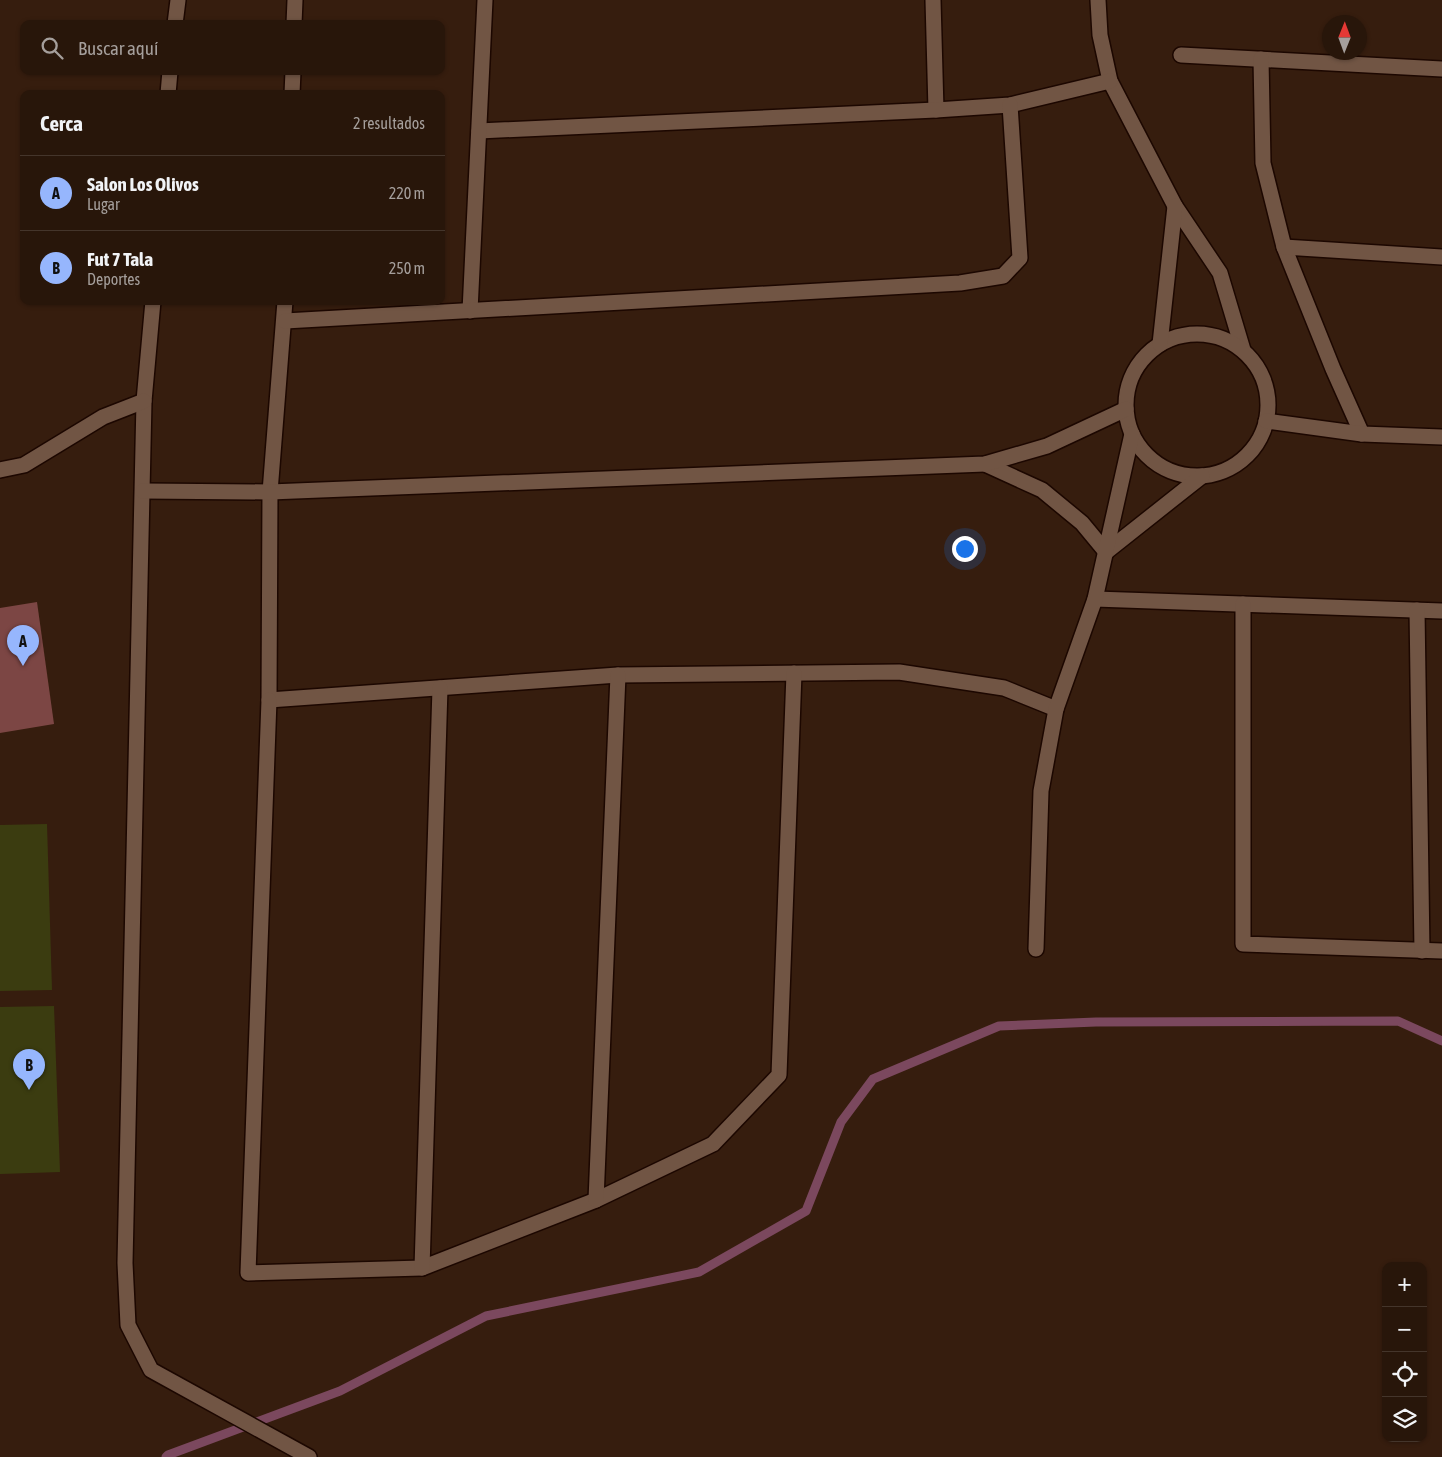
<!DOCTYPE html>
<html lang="es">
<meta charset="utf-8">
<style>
body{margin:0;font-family:"Asap Condensed",sans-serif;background:#342318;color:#f1f3f6}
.controls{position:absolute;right:15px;bottom:15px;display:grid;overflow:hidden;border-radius:10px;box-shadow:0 1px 4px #0004}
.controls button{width:45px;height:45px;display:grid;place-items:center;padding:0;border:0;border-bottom:1px solid #44352b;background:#28160a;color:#f1f3f6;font:25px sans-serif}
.compass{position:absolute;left:1322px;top:15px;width:45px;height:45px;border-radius:50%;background:#28160a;box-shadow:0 1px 4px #0004;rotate:1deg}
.you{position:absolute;left:964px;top:548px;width:18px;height:18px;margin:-12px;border:4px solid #fff;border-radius:50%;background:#1a73e8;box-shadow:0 0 0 8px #1a73e833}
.badge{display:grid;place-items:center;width:32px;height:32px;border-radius:50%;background:#96b6fd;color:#111;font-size:16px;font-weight:700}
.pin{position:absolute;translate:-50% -41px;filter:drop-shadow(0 1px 2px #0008)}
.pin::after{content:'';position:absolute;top:26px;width:18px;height:15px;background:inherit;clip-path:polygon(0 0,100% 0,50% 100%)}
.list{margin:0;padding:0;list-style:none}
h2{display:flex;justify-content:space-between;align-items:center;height:65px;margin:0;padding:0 20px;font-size:21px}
h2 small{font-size:16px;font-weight:400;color:#a59f9c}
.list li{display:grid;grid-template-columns:32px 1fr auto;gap:15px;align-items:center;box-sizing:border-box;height:75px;padding:0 20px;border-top:1px solid #44352b}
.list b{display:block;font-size:19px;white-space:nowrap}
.list p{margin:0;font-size:16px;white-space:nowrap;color:#a59f9c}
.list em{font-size:16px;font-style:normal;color:#a59f9c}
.icon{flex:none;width:28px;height:28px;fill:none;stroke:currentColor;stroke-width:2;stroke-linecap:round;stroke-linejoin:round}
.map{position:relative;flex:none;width:1442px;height:1457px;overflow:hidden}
.search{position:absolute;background:#28160a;box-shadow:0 1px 4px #0004;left:20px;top:20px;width:425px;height:55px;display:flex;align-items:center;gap:12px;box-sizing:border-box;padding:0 18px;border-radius:10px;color:#a59f9c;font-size:19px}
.panel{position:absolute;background:#28160a;box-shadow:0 1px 4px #0004;left:20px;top:90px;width:425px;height:215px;border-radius:10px}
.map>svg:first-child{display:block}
</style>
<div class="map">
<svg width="1442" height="1457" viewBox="0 0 1442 1457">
<rect width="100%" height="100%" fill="#361d0e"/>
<g fill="#3b3c10">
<polygon points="47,824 52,990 0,991 0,825"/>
<polygon points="54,1006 60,1172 0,1174 0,1007"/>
</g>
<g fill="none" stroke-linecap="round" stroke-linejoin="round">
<polyline stroke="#7b485e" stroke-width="9" points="166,1457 168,1455 340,1391 486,1316 699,1272 806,1211 841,1122 873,1079 999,1026 1096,1022 1398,1021 1442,1041"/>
</g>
<polygon fill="#7c4644" points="37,602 54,724 0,733 0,608"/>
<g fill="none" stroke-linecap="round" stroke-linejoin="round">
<defs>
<g id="minor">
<polyline points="933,0 936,110"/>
<polyline points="1098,0 1100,35 1110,81 1175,206 1220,273 1243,350"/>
<polyline points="175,24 178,0"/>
<polyline points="294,24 295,0"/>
<polyline points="1181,55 1442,69"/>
<polyline points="1261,59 1263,163 1284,247 1333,369 1362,434"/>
<polyline points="168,94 170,71"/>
<polyline points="292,94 293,71"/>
<polyline points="479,131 936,110 1010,105 1110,81"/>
<polyline points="1284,247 1442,257"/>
<polyline points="153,301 144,401 125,1263 128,1325 151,1370 309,1457"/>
<polyline points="285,301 270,492 269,700 618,675 899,672 1004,688 1056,709"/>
<polyline points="470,311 485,0"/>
<polyline points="285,321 960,283 1003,276 1020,258 1010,105"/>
<circle cx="1197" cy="405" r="71"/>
<polyline points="1160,344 1175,206"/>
<polyline points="1266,421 1362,434 1442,437"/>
<polyline points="985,464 1042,490 1082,523 1106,552"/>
<polyline points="0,470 24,465 103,417 144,401"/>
<polyline points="143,491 270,492 985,464 1047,446 1126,409"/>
<polyline points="1106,552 1202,476"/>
<polyline points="1095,599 1442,611"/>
<polyline points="1243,604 1243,944 1442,951"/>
<polyline points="1417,610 1422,951"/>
<polyline points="269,700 248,1273 422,1268 596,1200 713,1144 779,1075 794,673"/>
<polyline points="1036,949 1041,791 1056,709 1095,599 1132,434"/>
<polyline points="596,1200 618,675"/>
<polyline points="422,1268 440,688"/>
</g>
</defs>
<use href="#minor" stroke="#1c0700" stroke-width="18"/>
<use href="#minor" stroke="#715544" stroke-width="15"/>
</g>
</svg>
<div class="controls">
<button>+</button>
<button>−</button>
<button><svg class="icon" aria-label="locate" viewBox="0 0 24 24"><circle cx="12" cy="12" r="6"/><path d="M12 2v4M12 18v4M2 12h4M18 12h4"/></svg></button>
<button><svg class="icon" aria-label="layers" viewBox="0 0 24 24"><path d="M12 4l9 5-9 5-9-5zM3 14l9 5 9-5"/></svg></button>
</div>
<svg class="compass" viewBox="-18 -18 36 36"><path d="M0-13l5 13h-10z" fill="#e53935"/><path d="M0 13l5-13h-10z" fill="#a59f9c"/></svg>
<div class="you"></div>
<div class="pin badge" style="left:23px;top:666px">A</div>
<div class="pin badge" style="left:29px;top:1090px">B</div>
<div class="search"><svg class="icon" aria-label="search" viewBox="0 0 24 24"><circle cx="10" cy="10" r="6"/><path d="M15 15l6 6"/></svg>Buscar aquí</div>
<section class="panel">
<h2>Cerca<small>2 resultados</small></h2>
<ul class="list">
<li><span class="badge">A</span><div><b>Salon Los Olivos</b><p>Lugar</p></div><em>220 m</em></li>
<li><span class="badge">B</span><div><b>Fut 7 Tala</b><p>Deportes</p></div><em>250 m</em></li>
</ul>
</section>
</div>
